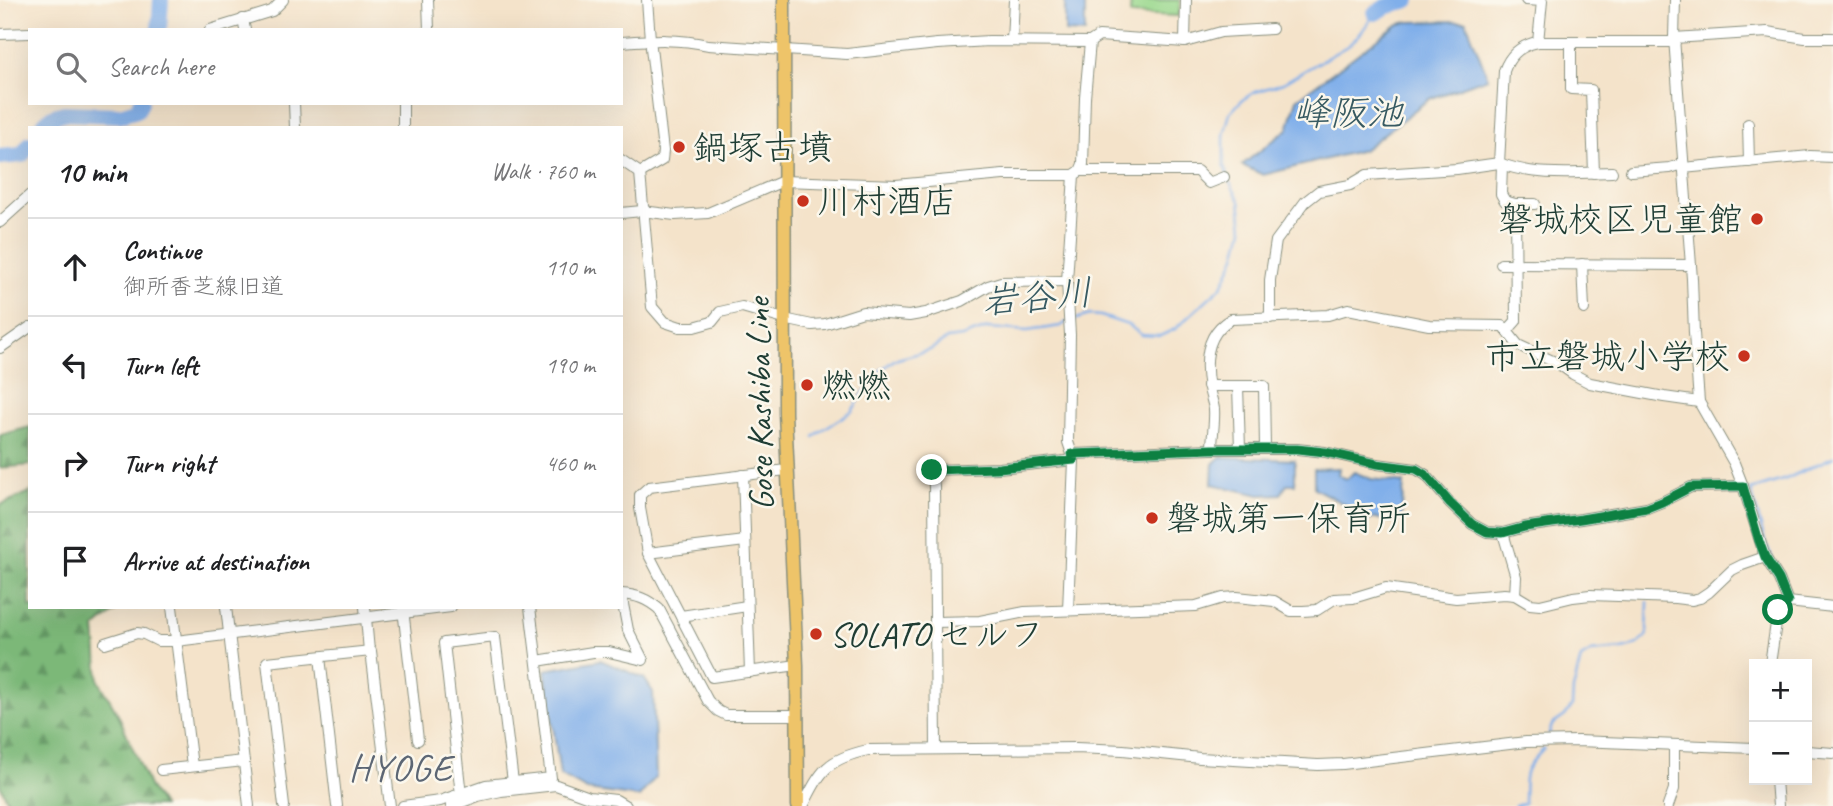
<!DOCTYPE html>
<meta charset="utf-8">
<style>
body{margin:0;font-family:Caveat,"Klee One",sans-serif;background:#f6f6f6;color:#202124}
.controls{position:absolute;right:21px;bottom:21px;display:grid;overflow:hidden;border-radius:0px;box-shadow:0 7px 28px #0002}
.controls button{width:63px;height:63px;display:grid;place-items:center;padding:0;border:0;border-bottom:2px solid #e0e0e0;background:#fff;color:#202124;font:35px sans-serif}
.stop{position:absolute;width:21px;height:21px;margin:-16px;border:5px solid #0b8043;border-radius:50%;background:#fff}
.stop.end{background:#0b8043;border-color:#fff;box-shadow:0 2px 7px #0008}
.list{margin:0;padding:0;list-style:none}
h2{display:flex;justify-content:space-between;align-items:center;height:91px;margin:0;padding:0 28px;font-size:30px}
h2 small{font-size:23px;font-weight:400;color:#757577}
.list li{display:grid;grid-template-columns:46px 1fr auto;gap:21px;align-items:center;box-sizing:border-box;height:98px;padding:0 28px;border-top:2px solid #e0e0e0}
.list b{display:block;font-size:26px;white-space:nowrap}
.list p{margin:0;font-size:23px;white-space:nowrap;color:#757577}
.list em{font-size:23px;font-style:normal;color:#757577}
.icon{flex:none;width:38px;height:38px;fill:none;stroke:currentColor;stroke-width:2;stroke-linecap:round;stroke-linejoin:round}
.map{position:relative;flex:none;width:1833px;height:806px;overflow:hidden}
.search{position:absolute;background:#fff;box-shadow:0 7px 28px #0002;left:28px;top:28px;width:595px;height:77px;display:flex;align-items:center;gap:18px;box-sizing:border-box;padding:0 24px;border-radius:0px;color:#757577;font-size:26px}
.panel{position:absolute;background:#fff;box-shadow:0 7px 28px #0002;left:28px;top:126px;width:595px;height:483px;border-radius:0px}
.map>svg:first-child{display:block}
</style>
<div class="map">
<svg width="1833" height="806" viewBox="0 0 1833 806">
<defs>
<pattern id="forest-firs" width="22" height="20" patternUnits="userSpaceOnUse" patternTransform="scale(1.75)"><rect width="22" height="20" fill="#7bb878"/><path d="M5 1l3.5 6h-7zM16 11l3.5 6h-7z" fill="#649763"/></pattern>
</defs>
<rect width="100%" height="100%" fill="#fbf7ec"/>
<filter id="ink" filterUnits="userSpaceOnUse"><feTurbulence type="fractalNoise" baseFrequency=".0143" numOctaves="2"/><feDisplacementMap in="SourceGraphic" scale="14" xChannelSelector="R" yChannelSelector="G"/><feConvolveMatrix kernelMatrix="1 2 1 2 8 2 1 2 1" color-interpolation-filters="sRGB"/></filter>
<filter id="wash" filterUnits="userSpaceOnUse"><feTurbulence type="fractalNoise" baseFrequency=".00686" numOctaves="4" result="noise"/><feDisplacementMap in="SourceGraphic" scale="28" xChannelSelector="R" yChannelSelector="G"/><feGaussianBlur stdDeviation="1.57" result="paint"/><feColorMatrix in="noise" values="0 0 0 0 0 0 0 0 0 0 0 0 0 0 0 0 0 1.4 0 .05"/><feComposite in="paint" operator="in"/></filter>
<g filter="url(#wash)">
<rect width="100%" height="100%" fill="#f4e3ca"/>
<polygon fill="#9ad88d" stroke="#5c8a60" stroke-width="2" points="1131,0 1180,0 1179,16 1130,14"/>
<g fill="url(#forest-firs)" stroke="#4d7a56" stroke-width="2">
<polygon points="30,427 30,465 0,468 0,435"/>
<polygon points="30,492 30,607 121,607 95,628 99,681 118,714 150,788 162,806 10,806 0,785 0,505"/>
</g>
<g fill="#80afea" stroke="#50768f" stroke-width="2">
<polygon points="1065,0 1085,1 1085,33 1065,32"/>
<polygon points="1466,21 1488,78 1429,99 1363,150 1263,175 1242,165 1288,129 1297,99 1397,25 1407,22"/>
<polygon points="1220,457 1295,460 1295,484 1287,484 1281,494 1260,495 1212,484 1213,464"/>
<polygon points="1339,468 1338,475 1347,479 1354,472 1371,479 1404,483 1401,519 1394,522 1376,518 1362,522 1349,515 1346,505 1314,488 1314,469"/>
<polygon points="600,660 644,678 653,692 656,777 639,797 587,790 560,775 545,670"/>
</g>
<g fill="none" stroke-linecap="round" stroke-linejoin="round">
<g stroke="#80afea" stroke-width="2.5">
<polyline points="1073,320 1090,315 1101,316 1128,325 1142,335 1160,336 1175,329 1222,286 1236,256 1243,229 1240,201 1230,183 1224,165 1224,135 1230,113 1242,100 1255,92 1283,83 1349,45 1361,33 1375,13"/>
<polyline points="814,437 822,430 852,411 876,374 894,360 930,350 947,339 962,337 988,328 1027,331 1061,326 1067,322"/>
<polyline points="1772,557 1765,542 1751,490 1786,479 1833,457"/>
<polyline points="1729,580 1740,571"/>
<path d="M1695,604c7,0 14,-6 18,-10"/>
<polyline points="1549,734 1552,725 1565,716 1572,706 1573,690 1581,658 1591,652 1622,649 1637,645 1647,636 1648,602"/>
<path d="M1515,806l9,-3c1,-29 -3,-32 20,-54"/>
</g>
<g stroke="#80afea" stroke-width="16">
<polyline points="1375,13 1386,7 1408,0"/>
<polyline points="159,30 161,0"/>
<path d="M41,128c6,-10 12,-12 23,-15l56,2 17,-5 4,-7"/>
<polyline points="0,157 22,155 30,144"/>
</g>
</g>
</g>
<g filter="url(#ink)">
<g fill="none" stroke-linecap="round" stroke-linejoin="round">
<defs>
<g id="minor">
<polyline points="428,0 429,30"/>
<polyline points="1526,0 1542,1 1538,42"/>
<polyline points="1675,0 1674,38 1692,279 1694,333 1699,402 1734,463 1743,486 1765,557 1779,579 1788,602 1833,607"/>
<polyline points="243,19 245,30"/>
<polyline points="210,30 272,11 283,0"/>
<polyline points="0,34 30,33"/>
<polyline points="1674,38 1767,32 1805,38 1833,38"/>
<polyline points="1012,41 1014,0"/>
<path d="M621,42c30,-2 58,-4 87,3l139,9 90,-10 52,-3 101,1 9,-6 86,6 36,-10 51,-3"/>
<polyline points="1185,42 1186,0"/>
<polyline points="1571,42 1571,89 1591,90 1594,173"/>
<polyline points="294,103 295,128"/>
<polyline points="1748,124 1749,162"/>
<polyline points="403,128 403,103"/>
<polyline points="621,160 640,173 652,307 665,322 680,327 694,327 712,322 720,312 742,307 784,319 812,325 825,324 863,312 909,316 926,313 962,301 988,286 1001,282 1067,281"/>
<path d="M1499,163c35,14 76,10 113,9"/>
<polyline points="1502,165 1501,194 1505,201 1515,204 1535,204"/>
<polyline points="1683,168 1810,156 1833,157"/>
<polyline points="1080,171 1197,171 1209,183 1224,177"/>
<polyline points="1631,171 1670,168 1683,164"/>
<polyline points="640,173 662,160 663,151 650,39 647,0"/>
<polyline points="621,213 642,211 675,215 708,213 783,181 896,185 1003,175 1074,175"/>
<polyline points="0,222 30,195"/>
<polyline points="1501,264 1691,265"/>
<polyline points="1582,264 1584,309"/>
<path d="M1270,318v-38l6,-39 29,-39 14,-11 31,-6 17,-10 90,-6 42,-6 5,-92c6,-17 17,-26 34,-29h137"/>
<polyline points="1507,331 1516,321 1515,204"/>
<polyline points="0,348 30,327"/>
<polyline points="1208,386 1264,386 1265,449"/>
<polyline points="1238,386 1240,449"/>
<path d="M1212,449c0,-13 3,-27 2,-40 -1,-7 -4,-14 -5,-21 -5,-27 -3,-55 22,-69l97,-4 20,-6 81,16 74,1 15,19 41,19 14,10 17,9 74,14 35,5"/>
<polyline points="1072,454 1212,449 1297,449 1325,452 1377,464 1416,469 1426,475 1450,503 1472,524 1487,532 1503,533 1525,527 1581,519 1647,508 1662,502 1691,487 1743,486"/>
<polyline points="786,470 649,487 640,495 640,508 648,553 712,677 797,665"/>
<polyline points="743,475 750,672"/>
<polyline points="1503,533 1516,577 1515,595"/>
<polyline points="648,553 745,541"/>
<path d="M621,594c16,1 26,5 38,15l49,92 10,10 8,4h70"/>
<polyline points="172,607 192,766"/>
<polyline points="226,607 249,806"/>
<polyline points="365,607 369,651"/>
<polyline points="403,609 418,740"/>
<polyline points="1068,610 1074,460 1068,442 1070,335 1067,281 1074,175 1080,171 1083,164 1085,98 1090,42"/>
<polyline points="681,616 747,606"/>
<polyline points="935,622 980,621 1025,612 1196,606 1223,598 1237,597 1274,601 1291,611 1303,611 1317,610 1334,599 1353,598 1386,588 1456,598 1504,594 1515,595 1530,604 1540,605 1573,597 1590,595 1675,598 1692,600 1700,598 1709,592 1732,570 1742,565 1765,557"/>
<polyline points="105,643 137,633 144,634 158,641 176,641 451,607"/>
<polyline points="320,657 337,806"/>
<polyline points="537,661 593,652 609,652 643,660 628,630 621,594"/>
<polyline points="1770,664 1778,610 1788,602"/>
<polyline points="936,749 934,486 932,470 999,468 1074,460"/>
<polyline points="1807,751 1833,753"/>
<polyline points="161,770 244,761"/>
<polyline points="1776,780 1778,806"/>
<polyline points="461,795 444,643 495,637 513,782"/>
<polyline points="284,806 267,662 371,651 390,806"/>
<polyline points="403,806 440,801 486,785 551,778 530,607"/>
<polyline points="451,806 478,796 501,791 556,785 589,797 616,800 626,806"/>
<path d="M803,806c18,-36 24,-47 65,-56l208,-2 47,2 77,8 118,7 25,-1 183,-22 52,-1 176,7"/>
<polyline points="1668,806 1674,789 1674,745"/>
</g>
<polyline id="major" points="784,0 785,413 797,665 798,806"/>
</defs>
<use href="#minor" stroke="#8a907f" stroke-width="12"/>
<use href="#major" stroke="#8a907f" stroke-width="15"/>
<use href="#minor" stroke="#fff" stroke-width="10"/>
<use href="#major" stroke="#eec469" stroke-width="12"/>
</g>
</g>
<g fill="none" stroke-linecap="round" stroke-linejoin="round" filter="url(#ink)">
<polyline stroke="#0b8043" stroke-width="9" points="932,470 999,468 1074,460 1072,454 1212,449 1297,449 1325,452 1377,464 1416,469 1426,475 1450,503 1472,524 1487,532 1503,533 1525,527 1581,519 1647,508 1662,502 1691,487 1743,486 1759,541 1765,557 1779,579 1788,602 1778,610"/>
</g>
<g fill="#c8321e" stroke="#fbf7ec" stroke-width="2.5">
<circle cx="679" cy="147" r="7"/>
<circle cx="803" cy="201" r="7"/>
<circle cx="1757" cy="219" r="7"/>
<circle cx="1744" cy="356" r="7"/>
<circle cx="807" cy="385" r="7"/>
<circle cx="1152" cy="518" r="7"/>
<circle cx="816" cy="634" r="7"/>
</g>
<g text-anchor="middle" stroke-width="5" stroke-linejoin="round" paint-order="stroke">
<g font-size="35" fill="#1f3d34" stroke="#fbf7ec" text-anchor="start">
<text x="693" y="159">鍋塚古墳</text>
<text x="817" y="213">川村酒店</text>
<text x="1743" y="231" text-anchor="end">磐城校区児童館</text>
<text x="1730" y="368" text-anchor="end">市立磐城小学校</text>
<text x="821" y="397">燃燃</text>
<text x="1166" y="530">磐城第一保育所</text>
<text x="830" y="646">SOLATO セルフ</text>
</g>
<g font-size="35" fill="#1f3d34" stroke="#fbf7ec">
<text transform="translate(759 404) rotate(-91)" y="12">Gose Kashiba Line</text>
</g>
<g font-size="37" font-style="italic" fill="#375a62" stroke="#fbf7ec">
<text x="1348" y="125">峰阪池</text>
<text transform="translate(1037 296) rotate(-5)" y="13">岩谷川</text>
</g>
<g font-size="37" letter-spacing="2" fill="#5c6674" stroke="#fbf7ec">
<text x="401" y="780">HYOGE</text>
</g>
</g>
</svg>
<div class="controls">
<button>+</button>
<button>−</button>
</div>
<div class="stop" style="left:1778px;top:610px"></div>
<div class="stop end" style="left:932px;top:470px"></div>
<div class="search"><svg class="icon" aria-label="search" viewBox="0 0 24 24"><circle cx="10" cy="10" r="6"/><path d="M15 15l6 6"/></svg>Search here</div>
<section class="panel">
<h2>10 min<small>Walk · 760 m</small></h2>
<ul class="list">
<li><svg class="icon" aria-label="ahead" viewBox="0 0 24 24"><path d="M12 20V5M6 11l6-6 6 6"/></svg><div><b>Continue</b><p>御所香芝線旧道</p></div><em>110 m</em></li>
<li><svg class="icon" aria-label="left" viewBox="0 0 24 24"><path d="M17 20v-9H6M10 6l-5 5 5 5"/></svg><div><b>Turn left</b></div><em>190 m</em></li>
<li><svg class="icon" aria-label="right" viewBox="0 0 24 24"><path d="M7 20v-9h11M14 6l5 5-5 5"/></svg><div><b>Turn right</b></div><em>460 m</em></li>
<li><svg class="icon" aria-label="arrive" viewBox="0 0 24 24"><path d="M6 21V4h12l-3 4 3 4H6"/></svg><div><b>Arrive at destination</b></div></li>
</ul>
</section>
</div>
